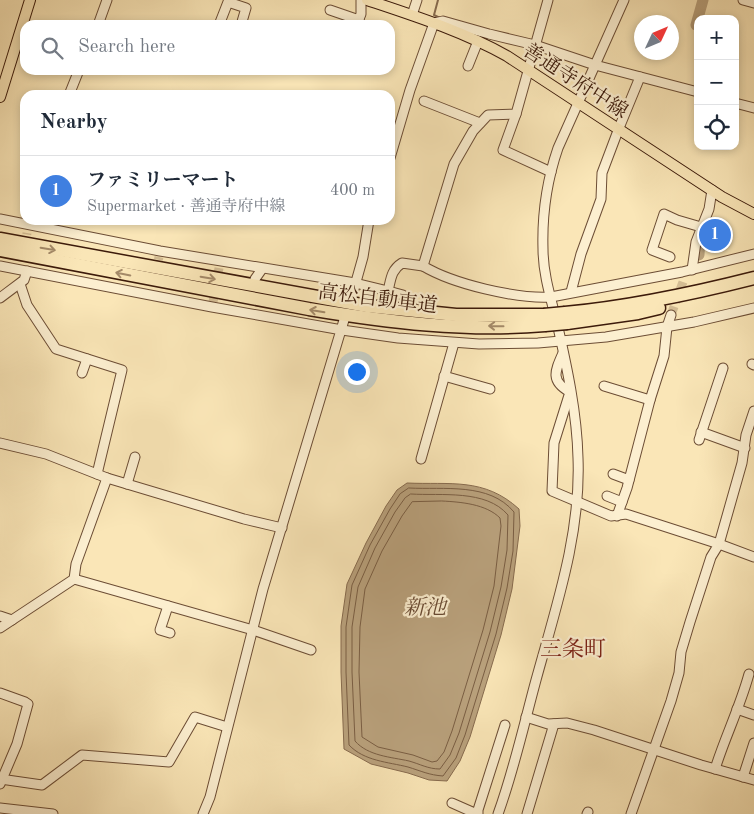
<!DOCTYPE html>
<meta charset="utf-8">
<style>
body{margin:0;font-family:"Old Standard TT","Noto Serif JP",serif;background:#f2f2f3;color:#1f2937}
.controls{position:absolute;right:15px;top:15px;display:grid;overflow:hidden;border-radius:10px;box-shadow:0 2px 8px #0003}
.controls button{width:45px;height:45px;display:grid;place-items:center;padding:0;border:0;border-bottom:1px solid #e0e1e3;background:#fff;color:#1f2937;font:25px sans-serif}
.compass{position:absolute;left:634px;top:15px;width:45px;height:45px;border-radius:50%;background:#fff;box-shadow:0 2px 8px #0003;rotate:46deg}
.you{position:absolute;left:356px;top:371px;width:18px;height:18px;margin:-12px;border:4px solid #fff;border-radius:50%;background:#1a73e8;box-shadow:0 0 0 8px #1a73e833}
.badge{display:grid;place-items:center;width:32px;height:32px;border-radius:50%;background:#b45309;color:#fff;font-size:16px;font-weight:700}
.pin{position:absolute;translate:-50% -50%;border:2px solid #fff;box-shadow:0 1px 5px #0006}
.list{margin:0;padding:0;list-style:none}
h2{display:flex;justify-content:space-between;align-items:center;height:65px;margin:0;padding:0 20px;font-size:21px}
h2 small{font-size:16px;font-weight:400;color:#747a83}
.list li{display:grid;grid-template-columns:32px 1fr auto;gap:15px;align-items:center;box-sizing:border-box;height:70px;padding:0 20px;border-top:1px solid #e0e1e3}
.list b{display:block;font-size:19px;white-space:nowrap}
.list p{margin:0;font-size:16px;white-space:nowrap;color:#747a83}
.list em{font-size:16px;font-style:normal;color:#747a83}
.icon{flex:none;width:28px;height:28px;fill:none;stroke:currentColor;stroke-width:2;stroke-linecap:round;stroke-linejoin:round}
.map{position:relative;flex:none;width:754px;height:814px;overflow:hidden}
.search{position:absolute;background:#fff;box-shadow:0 2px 8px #0003;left:20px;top:20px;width:375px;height:55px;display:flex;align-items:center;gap:12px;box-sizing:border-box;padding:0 18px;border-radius:15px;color:#747a83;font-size:19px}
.panel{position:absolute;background:#fff;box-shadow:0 2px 8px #0003;left:20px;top:90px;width:375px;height:135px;border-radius:15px}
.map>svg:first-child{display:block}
</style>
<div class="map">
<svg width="754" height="814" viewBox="0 0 754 814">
<rect width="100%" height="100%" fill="#fae6b7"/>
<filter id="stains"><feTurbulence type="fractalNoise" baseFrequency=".004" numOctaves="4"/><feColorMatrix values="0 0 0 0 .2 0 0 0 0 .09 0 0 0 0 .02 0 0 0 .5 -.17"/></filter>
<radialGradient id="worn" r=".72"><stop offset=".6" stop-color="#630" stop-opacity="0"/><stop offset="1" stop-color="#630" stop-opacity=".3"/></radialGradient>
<path fill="#b9a17c" stroke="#876b4e" d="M407,483c43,2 77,-6 112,26l1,17 -8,63 -11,46 -31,102 -10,24 -13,20 -18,-1 -21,-7 -37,-9 -27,-15 -3,-77v-46l6,-42 19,-41 20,-37 11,-16z"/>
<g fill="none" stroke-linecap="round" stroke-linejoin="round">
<g stroke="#7a5e43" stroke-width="1">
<path d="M409,488c35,2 80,-6 105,24l-1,39 -6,37 -11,46 -31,101 -9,23 -13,18c-14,-1 -22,-5 -35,-9 -20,-5 -44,-6 -59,-22l-3,-73v-45l6,-42 18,-40 20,-36 10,-15z"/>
<path d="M411,494c30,2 75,-5 97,21l-1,35 -6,37 -11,45 -31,101 -9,22 -10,14c-12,0 -20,-5 -31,-8 -18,-4 -41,-5 -54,-20l-3,-69v-45l6,-40 17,-39 20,-36 10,-14z"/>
<path d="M442,501c19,1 44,3 58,17l1,8 -7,60 -11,44 -31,101 -8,21 -7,9 -5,1 -19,-7 -35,-8 -16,-10 -3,-65 1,-45 5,-38 17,-38 20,-35 10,-14z"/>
</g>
<polyline stroke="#876b4e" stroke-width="2" points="438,0 434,15 440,18"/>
<g stroke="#b9a17c" stroke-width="11">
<polyline points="696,25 703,0"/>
<polyline points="699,255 700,237 702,232"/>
</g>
<g stroke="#d4bd94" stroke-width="9" stroke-dasharray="9 4.5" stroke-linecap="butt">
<polyline points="22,261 27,233"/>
<polyline points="152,286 159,257"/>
<polyline points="213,302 219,268"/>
<polyline points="671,315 683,282"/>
</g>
<defs>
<g id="minor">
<path d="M548,0l-32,114 -28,1 -15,16 -19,33 -31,102c30,18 93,33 128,31l131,-25 72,-18"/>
<polyline points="743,0 754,3"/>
<polyline points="330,10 359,20"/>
<polyline points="412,15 417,0"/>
<polyline points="357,24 361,14 361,0"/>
<polyline points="98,25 107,0"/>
<polyline points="219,25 228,2 246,8 241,25"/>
<polyline points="468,66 478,41"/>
<polyline points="69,95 79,70"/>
<polyline points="424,101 480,123"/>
<polyline points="735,103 754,108"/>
<polyline points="516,114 503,150 551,172"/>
<polyline points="390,158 410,90 434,23 443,21 489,34 535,45 595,65 698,92"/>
<path d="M0,219l160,32 195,32 33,8c3,-12 3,-21 14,-28l21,3"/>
<polyline points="670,257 652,250 664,214 677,220 701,227"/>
<polyline points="0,266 212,307 342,330 398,338 479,344 538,343 606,337 694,322 754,308"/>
<polyline points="692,270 696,242 709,209 712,190"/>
<polyline points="255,279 262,269"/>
<polyline points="20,284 27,305 56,349 122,370 97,474"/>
<polyline points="388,291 403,295"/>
<polyline points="571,292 581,254 601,199 602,173 619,128 640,77"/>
<polyline points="352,296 363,257 369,220"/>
<polyline points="0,298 24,280 27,271"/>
<path d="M563,353c-8,18 -13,28 7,39l-16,51 -2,48 59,25 15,-2 93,30 35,13"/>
<polyline points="752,364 754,365"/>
<polyline points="82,373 87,359"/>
<polyline points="444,376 490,389"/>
<polyline points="604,386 650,400"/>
<polyline points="701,432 745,448"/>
<polyline points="699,440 723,368"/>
<polyline points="0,443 46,454 107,478 244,519 282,528"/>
<polyline points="421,459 454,343"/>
<polyline points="613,474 629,480"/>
<polyline points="127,484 135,457"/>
<polyline points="607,496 622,502"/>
<polyline points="617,516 627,488 650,400 664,356 667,327 671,315"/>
<polyline points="74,579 253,630 311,650"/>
<polyline points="168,606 160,630 170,633"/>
<polyline points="0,616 12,620"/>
<polyline points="0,628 74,579 76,564 107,478"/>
<polyline points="0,693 25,702 28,704 17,744 0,784"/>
<polyline points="737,709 754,715"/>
<polyline points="526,717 548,724 567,723 594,730 701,765 754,780"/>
<path d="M715,769c10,-32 25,-62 34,-95"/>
<polyline points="743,777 754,743"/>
<polyline points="0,779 42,785 82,755 169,762 195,717 227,727"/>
<polyline points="452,803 477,814"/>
<polyline points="0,808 53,814"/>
<polyline points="203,814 210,797 263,589 344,320"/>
<polyline points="478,814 478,810 505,725"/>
<path d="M498,814c16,-44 26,-90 38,-134 20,-73 45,-146 42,-222 -1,-45 -11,-91 -21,-135 -6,-24 -14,-49 -14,-74 -1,-33 4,-69 15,-101l66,-148"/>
<polyline points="527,814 554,724"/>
<polyline points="587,814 588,812"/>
<polyline points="631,814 671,701 679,673 681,652 690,622 711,557 719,544 742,463 746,435 754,411"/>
</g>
<g id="major">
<path d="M367,0c48,16 95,31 140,56l215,141 32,17"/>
<polyline points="0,97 30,0"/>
</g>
<g id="highway">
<polyline points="0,239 367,306 456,315 544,315"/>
<path d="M0,250l309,59c78,13 158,23 236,16"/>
<path d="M565,313c64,-6 126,-19 189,-35"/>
<polyline points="567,323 638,313 659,308"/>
</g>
</defs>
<use href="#minor" stroke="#6c4d35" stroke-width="11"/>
<use href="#major" stroke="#3c1a0a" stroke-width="12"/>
<use href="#highway" stroke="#3c1a0a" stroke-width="15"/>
<use href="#minor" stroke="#fcefd0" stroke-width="9"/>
<use href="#major" stroke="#fae6b7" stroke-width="10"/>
<use href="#highway" stroke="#fae6b7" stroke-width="12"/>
<defs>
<g id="highway-bridge">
<polyline points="544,315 565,313"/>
<polyline points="545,325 567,323"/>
</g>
</defs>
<use href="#highway-bridge" stroke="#3c1a0a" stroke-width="15" stroke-linecap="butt"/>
<use href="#highway-bridge" stroke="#fae6b7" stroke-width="12"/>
</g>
<defs><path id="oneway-shaft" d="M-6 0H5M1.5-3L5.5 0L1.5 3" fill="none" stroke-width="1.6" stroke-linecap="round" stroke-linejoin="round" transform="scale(1.25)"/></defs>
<g stroke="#a48a69">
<use href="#oneway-shaft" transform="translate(48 249) rotate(10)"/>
<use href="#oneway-shaft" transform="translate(123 274) rotate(-169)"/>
<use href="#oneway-shaft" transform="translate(208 278) rotate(10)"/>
<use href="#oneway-shaft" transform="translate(317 311) rotate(-171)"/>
<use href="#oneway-shaft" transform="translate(496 326) rotate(-179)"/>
</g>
<g text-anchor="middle" stroke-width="4.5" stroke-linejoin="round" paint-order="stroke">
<g font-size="20" fill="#3c1a0a" stroke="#fcefd0">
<text transform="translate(576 80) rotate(33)" y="7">善通寺府中線</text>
<text transform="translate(378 298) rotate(7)" y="7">高松自動車道</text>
</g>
<g font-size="21" font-style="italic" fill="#684932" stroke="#fcefd0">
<text x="425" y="614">新池</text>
</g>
<g font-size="22" fill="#7a1f14" stroke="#fcefd0">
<text x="573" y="656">三条町</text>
</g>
</g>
<rect width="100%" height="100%" filter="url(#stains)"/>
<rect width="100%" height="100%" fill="url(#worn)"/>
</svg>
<div class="controls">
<button>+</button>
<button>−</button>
<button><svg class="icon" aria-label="locate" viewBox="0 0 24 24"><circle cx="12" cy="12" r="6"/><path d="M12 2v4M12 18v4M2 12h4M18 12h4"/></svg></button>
</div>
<svg class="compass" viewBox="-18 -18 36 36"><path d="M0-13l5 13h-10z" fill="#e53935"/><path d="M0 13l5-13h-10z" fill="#747a83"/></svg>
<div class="you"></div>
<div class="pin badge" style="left:715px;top:235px;background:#3f7fe0">1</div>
<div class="search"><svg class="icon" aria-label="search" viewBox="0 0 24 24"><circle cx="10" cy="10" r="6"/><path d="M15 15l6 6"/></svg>Search here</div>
<section class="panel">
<h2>Nearby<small></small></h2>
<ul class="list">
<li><span class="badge" style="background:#3f7fe0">1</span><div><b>ファミリーマート</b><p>Supermarket · 善通寺府中線</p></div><em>400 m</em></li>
</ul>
</section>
</div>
